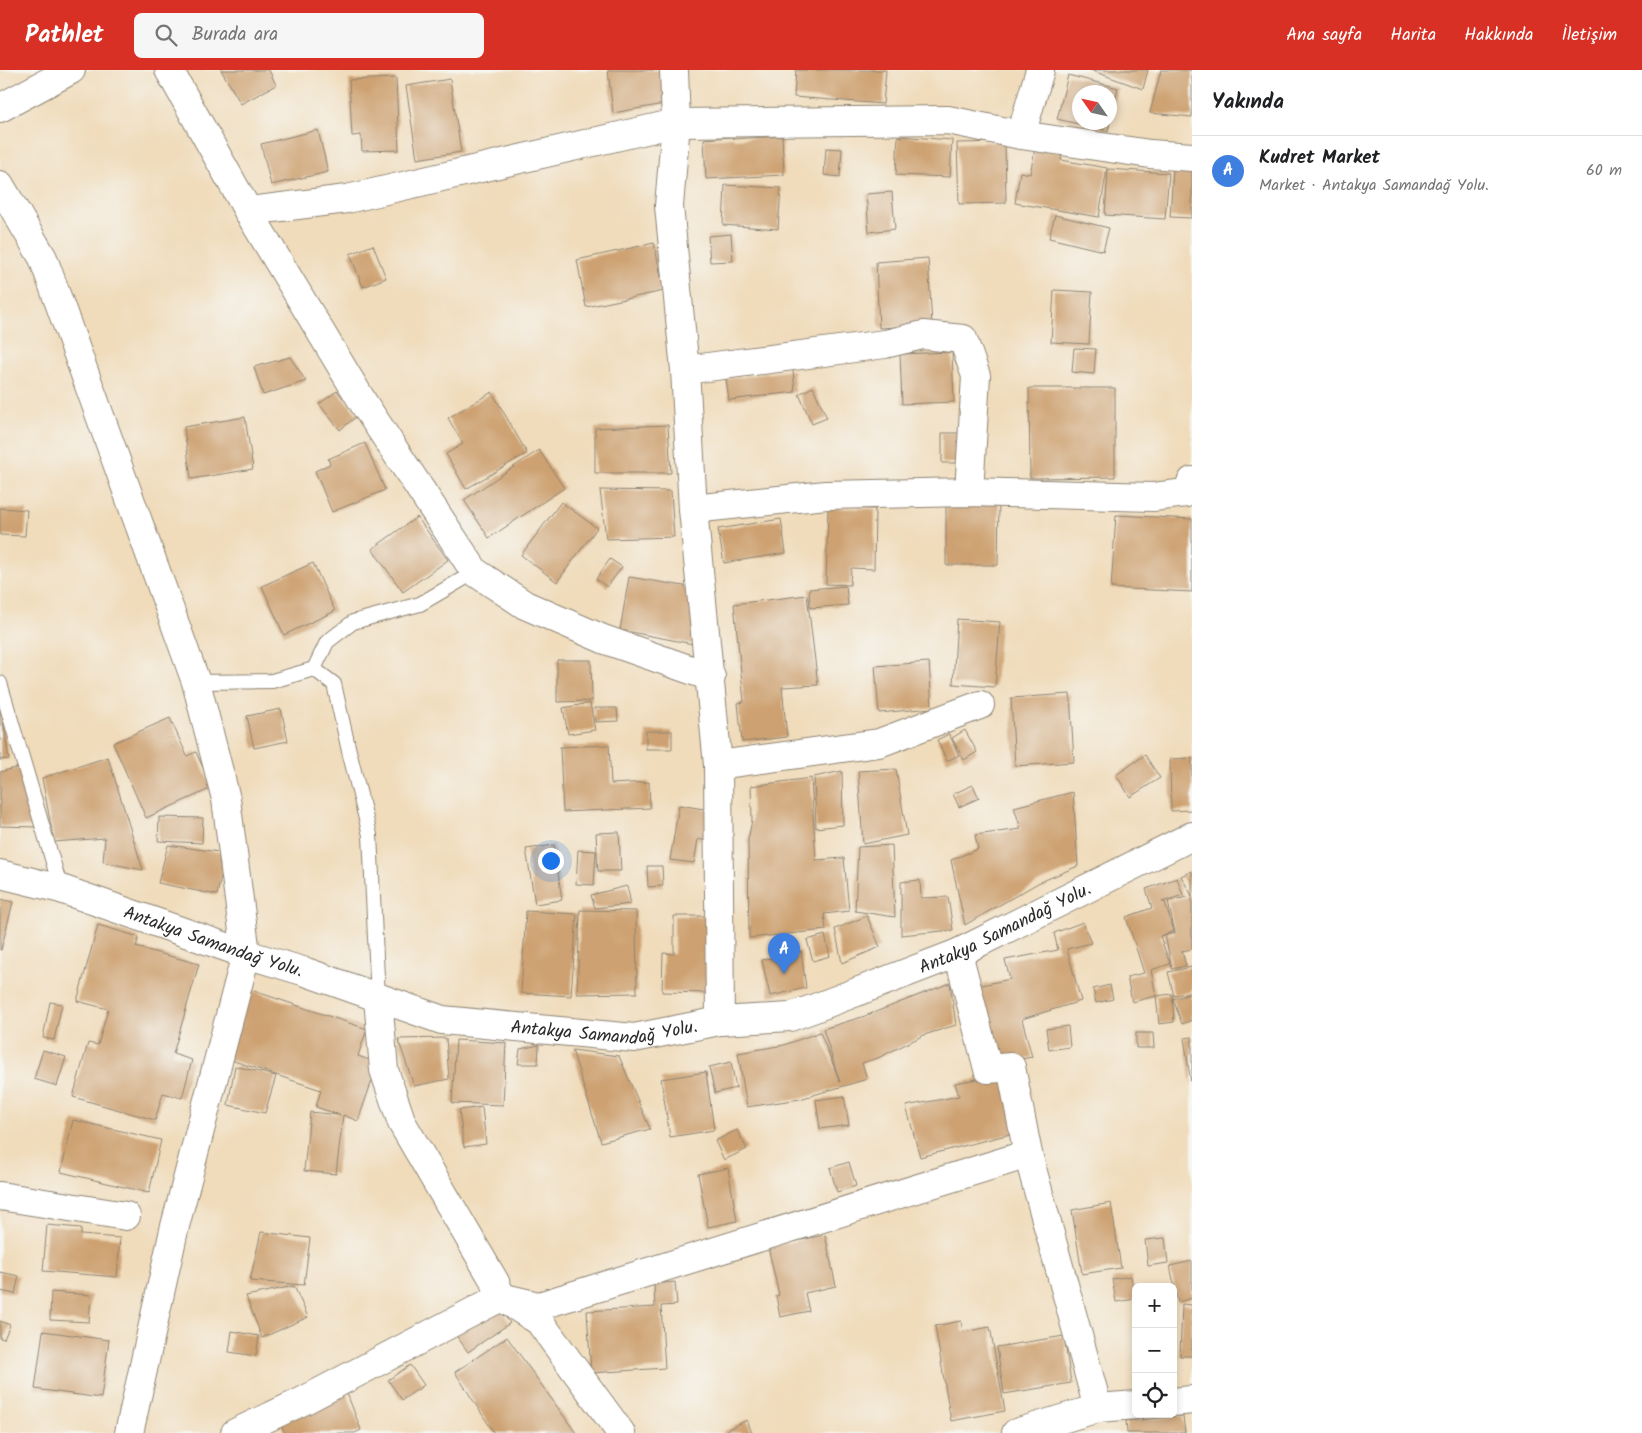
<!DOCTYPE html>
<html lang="tr">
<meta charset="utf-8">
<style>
body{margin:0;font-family:Kalam,sans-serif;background:#f6f6f6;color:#202124}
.controls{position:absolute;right:15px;bottom:15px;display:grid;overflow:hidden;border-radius:8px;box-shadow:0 2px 8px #0003}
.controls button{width:45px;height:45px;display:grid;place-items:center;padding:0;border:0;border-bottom:1px solid #e0e0e0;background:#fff;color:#202124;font:25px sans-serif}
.compass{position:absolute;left:1072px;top:15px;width:45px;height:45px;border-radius:50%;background:#fff;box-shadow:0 2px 8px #0003;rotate:304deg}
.you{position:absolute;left:550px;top:790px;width:18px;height:18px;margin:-12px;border:4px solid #fff;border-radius:50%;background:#1a73e8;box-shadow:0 0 0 8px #1a73e833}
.badge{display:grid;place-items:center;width:32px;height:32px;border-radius:50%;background:#d93025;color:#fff;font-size:16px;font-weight:700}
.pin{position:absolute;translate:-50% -41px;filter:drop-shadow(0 1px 2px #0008)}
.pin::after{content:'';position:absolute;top:26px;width:18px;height:15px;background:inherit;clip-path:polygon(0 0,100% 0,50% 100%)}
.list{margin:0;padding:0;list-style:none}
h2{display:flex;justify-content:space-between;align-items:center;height:65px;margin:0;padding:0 20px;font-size:21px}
h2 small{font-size:16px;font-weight:400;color:#757577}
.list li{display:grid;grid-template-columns:32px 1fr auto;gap:15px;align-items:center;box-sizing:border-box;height:70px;padding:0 20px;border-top:1px solid #e0e0e0}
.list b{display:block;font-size:19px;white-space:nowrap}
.list p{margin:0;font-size:16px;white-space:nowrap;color:#757577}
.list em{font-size:16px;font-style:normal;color:#757577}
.icon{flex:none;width:28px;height:28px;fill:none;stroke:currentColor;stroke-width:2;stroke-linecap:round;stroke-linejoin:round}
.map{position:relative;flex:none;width:1192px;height:1363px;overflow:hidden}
header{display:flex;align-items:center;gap:30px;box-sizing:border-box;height:70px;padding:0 25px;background:#d93025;color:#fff}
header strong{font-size:24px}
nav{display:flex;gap:28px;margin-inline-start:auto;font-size:18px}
.search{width:350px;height:45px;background:#f6f6f6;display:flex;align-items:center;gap:12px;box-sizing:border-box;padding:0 18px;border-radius:8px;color:#757577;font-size:19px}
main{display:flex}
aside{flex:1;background:#fff}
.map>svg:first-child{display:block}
</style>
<header>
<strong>Pathlet</strong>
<div class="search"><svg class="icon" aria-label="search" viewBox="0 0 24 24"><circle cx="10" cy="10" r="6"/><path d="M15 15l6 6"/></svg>Burada ara</div>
<nav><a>Ana sayfa</a><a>Harita</a><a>Hakkında</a><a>İletişim</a></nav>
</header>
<main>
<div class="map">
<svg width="1192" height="1363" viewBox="0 0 1192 1363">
<rect width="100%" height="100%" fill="#f6f6f2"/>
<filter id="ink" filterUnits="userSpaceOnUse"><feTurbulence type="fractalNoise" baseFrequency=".02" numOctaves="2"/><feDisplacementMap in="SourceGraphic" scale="10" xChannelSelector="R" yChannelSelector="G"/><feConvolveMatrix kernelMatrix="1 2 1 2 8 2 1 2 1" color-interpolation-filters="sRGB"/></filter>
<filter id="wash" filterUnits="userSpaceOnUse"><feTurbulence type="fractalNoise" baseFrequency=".0096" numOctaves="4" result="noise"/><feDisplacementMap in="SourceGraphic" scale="20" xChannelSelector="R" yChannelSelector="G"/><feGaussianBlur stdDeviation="1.12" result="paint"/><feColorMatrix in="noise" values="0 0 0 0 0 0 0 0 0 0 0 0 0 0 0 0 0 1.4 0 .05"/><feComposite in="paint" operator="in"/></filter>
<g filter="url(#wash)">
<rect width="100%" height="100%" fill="#f0dcbb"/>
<g id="blocks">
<g fill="#cda171">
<polygon points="221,0 269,0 276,15 241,34"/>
<polygon points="608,0 663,0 670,33 613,43"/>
<polygon points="796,0 886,0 883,34 794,27"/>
<polygon points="1090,0 1148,0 1143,19"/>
<polygon points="1161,0 1192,0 1192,47 1150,43"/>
<polygon points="1068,5 1118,18 1110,50 1110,22 1080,22 1080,52 1110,52 1108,61 1057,49"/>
<polygon points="396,8 399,80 362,81 361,65 352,66 349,10"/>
<polygon points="450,9 461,82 417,89 406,16"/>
<polygon points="318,60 328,102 271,115 261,74"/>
<polygon points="782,66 784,105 706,109 704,69 733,67 734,69"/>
<polygon points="898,66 952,70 950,107 896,105"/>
<polygon points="1005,72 1006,133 959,134 957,73"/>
<polygon points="826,78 842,79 840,107 824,105"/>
<polygon points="1035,79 1062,83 1061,90 1107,98 1099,147 1015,133 1020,102 1030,104"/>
<polygon points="1173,98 1192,101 1192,148 1170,147"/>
<polygon points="1108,99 1169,103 1165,149 1105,145"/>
<polygon points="725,115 781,118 778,159 723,155"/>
<polygon points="892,122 895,159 869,162 866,124"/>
<polygon points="1055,145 1109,158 1103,181 1049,168"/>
<polygon points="731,164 733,191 710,192 708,166"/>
<polygon points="654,173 664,221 586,237 577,190"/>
<polygon points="373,175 386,208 363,217 350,184"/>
<polygon points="928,188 932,255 879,258 876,192"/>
<polygon points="1054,220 1092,222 1089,274 1051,272"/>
<polygon points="1074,278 1096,279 1094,304 1072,302"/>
<polygon points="952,282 954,332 902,334 900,284"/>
<polygon points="290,287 306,311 263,325 254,297"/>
<polygon points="793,300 795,322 729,330 726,309"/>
<polygon points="813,317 827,348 812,354 799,324"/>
<polygon points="1029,318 1115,318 1115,407 1030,408"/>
<polygon points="337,321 358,345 340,360 319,334"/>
<polygon points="492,322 527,383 466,419 446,384 463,374 448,348"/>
<polygon points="245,347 253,399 191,409 184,357"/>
<polygon points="668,355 671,403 595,403 595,358"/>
<polygon points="942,363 961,363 960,393 942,393"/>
<polygon points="365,373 385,420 332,442 315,401 330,394 328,389"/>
<polygon points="539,380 564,418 489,468 464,430"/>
<polygon points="600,420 671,421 674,467 606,469"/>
<polygon points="946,430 999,430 998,495 946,495"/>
<polygon points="561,432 597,458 557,512 521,485"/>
<polygon points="0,438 27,440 25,466 0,465"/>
<polygon points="828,438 875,439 874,499 851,498 850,515 826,514"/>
<polygon points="1116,445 1192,449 1192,522 1111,518"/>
<polygon points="417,447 448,490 403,522 372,479"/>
<polygon points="781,449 786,483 724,493 718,459"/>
<polygon points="610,489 622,497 607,517 596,509"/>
<polygon points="313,493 335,541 284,565 262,516"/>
<polygon points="629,507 696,518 693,574 620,560"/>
<polygon points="846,516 848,535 810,538 809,519"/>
<polygon points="807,525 818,615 782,617 787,667 742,672 738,633 744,632 734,534"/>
<polygon points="957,549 1000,552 995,617 953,614"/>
<polygon points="557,590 591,590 592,631 557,632"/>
<polygon points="929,592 932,638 879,643 875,596"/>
<polygon points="1070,624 1074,692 1015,696 1011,628"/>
<polygon points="0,631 9,689 0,690"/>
<polygon points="590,633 595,660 568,664 563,638"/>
<polygon points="594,638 617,638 618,651 595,652"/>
<polygon points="281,639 288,671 254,678 247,646"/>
<polygon points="170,648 187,686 196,682 212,718 146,748 113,673"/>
<polygon points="965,660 977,682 964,690 952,668"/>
<rect x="646" y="661" width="26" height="18"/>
<polygon points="949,664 959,685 947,691 937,670"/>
<polygon points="609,675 611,714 649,712 650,738 563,742 560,677"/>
<polygon points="1145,685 1160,708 1130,727 1116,705"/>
<polygon points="108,687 143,800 103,792 105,768 54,772 42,708"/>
<polygon points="1192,688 1192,740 1171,741 1170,689"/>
<polygon points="19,697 37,757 0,756 0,702"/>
<polygon points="896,699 907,765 863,774 858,701"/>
<polygon points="842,701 843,755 816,758 814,707"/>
<polygon points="811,708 816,790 844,788 849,841 824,844 826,860 749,868 748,770 752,750 751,716"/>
<polygon points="973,715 979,728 959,737 953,724"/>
<polygon points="1073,722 1078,796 1038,813 965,855 951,790 978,779 975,765 1021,759 1014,737"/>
<polygon points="679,735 710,740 706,771 698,769 694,793 670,790"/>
<polygon points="159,747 203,748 202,773 158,771"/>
<polygon points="619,762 621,801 598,801 596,763"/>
<polygon points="168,775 226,783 217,825 158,813"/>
<polygon points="554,775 562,830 535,834 526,779"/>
<polygon points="892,775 895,847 855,841 858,777"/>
<polygon points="578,780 596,781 594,815 576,814"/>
<polygon points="647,796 662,796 663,816 648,817"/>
<polygon points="1192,801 1192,879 1182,881 1186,896 1172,899 1165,865 1175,863 1168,831 1192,826 1181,806"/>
<polygon points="1177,808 1183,825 1162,832 1165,832 1174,861 1160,866 1170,894 1151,900 1156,926 1132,932 1127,907 1144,903 1126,847 1152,838 1146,819"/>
<polygon points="920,810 921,828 948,827 953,860 901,865 901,812"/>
<polygon points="627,816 631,834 595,838 591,825"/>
<polygon points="0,829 13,832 1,880 0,880"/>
<polygon points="580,840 636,841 637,923 577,924"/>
<polygon points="526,841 577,844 571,926 521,923"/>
<polygon points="674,846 710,846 709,923 662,922 663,883 674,884"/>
<polygon points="867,846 880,877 842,893 835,859"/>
<polygon points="1083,852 1091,873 1067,879 1081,931 1022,949 1032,987 992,994 973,917 1010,909 1005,890 1058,880 1054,863"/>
<polygon points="98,855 139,867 136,877 199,894 173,984 192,990 182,1028 163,1023 155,1050 73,1027 88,973 98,975 108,939 77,931"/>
<polygon points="825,865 830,886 813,891 807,870"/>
<polygon points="801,881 806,918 770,926 762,890"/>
<polygon points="1192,897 1192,921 1174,926 1168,902"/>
<polygon points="950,913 956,955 924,965 878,988 862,993 867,1009 800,1029 747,1037 738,983 784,975 820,962 840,1012 823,959 865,946"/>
<polygon points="1110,915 1113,929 1096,933 1093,919"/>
<polygon points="245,918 367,959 358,986 378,993 358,1051 343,1045 336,1104 304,1101 310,1042 340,1045 316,1037 321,1020 222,987"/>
<polygon points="1192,923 1192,950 1182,954 1173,929"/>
<polygon points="1172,924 1174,952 1159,954 1156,926"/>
<polygon points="50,932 62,934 54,970 43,968"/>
<polygon points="1068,956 1070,977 1049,980 1046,959"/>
<polygon points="1136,963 1153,963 1154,978 1136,978"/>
<polygon points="1192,967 1192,1013 1191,1013 1184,968"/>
<polygon points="446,968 449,1009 414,1016 398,969"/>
<polygon points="456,970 506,973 503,1035 452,1033"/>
<polygon points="539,975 538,994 518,994 520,979"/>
<polygon points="43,980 66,987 57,1016 34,1009"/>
<polygon points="572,980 619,986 650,1059 601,1072"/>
<polygon points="731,992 736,1018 715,1023 709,997"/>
<polygon points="235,996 276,1006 265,1043 228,1035"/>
<polygon points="706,1002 714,1060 670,1067 661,1009"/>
<polygon points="1007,1004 1018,1062 920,1087 906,1036 959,1026 955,1013"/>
<polygon points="844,1026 849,1055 820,1059 816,1030"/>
<polygon points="482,1037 486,1074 464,1077 459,1040"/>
<polygon points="73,1050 161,1070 149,1123 61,1102"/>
<polygon points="737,1060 747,1079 724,1090 715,1071"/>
<polygon points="849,1092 856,1116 837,1122 830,1098"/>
<polygon points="728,1098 737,1151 708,1157 698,1104"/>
<polygon points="1111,1133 1121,1198 1082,1204 1072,1140"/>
<polygon points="47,1155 81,1158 81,1165 120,1168 117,1207 43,1201"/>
<polygon points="261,1162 310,1168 304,1215 250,1211"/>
<polygon points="825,1165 836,1216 805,1223 809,1241 780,1247 776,1226 779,1225 768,1177"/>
<polygon points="1165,1168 1168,1193 1148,1196 1145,1170"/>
<polygon points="1192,1191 1192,1228 1178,1232 1170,1196"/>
<polygon points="0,1202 19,1206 15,1224 0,1221"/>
<polygon points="1131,1206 1135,1229 1116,1232 1112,1209"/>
<polygon points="675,1212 677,1235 661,1236 665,1298 591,1303 587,1241 655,1237 654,1214"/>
<polygon points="294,1216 308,1247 262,1268 246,1226"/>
<polygon points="51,1222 91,1225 89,1252 50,1250"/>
<polygon points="1182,1234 1192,1235 1192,1286 1180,1286"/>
<polygon points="498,1236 510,1253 468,1282 456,1265"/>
<polygon points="0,1251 10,1255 4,1269 0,1268"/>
<polygon points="961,1251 963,1262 990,1257 1005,1341 951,1351 935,1256"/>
<polygon points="43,1261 109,1270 101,1328 35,1319"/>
<polygon points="232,1261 259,1266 256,1286 229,1282"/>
<polygon points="1064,1266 1071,1313 1004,1324 997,1277"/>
<polygon points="507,1267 576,1363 494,1363 455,1302"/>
<polygon points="410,1295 424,1315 402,1330 388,1310"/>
<polygon points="345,1318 361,1360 355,1363 285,1363 280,1353"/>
<polygon points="1183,1346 1185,1363 1127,1363 1126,1351"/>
<polygon points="747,1350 752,1363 720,1363"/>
</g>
</g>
</g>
<g filter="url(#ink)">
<use href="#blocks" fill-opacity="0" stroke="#8e8473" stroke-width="1"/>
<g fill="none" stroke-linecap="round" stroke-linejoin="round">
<defs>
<g id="service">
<polyline points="314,599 334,614 349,681 370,765 378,928"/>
<polyline points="196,612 272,611 314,599 327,572 353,552 420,534 475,502"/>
<polyline points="0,613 61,819"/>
</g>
<g id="minor">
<polyline points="169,0 248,141 364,334 475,502 525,535 603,569 711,607"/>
<polyline points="674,0 676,53 669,136 685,300 693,439 718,695 720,951"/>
<polyline points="0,38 71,0"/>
<polyline points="1021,65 1150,84 1192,87"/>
<polyline points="0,115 43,188 196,612 226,729 246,884 174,1160 129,1363"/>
<polyline points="248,141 347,129 676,53 948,50 1021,65 1040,0"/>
<polyline points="685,300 885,274 923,265 963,269 976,306 969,422"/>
<polyline points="693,439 826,425 969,422 1153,427 1186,423 1192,411"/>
<polyline points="718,695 879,673 980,635"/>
<polyline points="958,883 988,999 1011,997 1028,1084 1098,1338"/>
<polyline points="378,928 384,1000 402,1053 495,1212 501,1227 539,1251 621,1363"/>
<polyline points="0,1126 126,1146"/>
<polyline points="1173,1332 1192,1330"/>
<polyline points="235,1363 303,1331 501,1227 539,1236 1028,1084"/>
<polyline points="1016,1363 1098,1338 1136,1335"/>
</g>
<g id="tertiary">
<path id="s1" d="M0,804l61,15 185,65 60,18 136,48 192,18 86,-17 70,-4 25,-9 143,-55 234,-117"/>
</g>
</defs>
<use href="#service" stroke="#8e8473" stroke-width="16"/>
<use href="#minor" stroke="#8e8473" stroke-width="30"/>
<use href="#tertiary" stroke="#8e8473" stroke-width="30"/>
<use href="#service" stroke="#fff" stroke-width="14"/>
<use href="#minor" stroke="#fff" stroke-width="28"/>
<use href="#tertiary" stroke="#fff" stroke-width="28"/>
</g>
</g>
<g text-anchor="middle" stroke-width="4" stroke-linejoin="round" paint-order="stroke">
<g font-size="18" fill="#2b2b2b" stroke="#f6f6f2">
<text dy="6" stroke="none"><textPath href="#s1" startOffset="1049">Antakya Samandağ Yolu.</textPath></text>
<text dy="6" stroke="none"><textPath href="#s1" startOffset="224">Antakya Samandağ Yolu.</textPath></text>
<text dy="6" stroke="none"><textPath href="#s1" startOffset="629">Antakya Samandağ Yolu.</textPath></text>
</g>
</g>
</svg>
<div class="controls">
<button>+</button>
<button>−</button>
<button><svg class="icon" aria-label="locate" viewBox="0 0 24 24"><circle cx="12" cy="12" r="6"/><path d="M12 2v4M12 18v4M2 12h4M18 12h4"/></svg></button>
</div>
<svg class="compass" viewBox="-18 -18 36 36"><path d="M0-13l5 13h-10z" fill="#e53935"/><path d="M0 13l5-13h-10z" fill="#757577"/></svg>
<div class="you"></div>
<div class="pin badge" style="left:784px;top:904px;background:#3f7fe0">A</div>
</div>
<aside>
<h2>Yakında<small></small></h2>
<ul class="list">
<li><span class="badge" style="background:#3f7fe0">A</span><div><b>Kudret Market</b><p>Market · Antakya Samandağ Yolu.</p></div><em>60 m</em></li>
</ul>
</aside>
</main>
